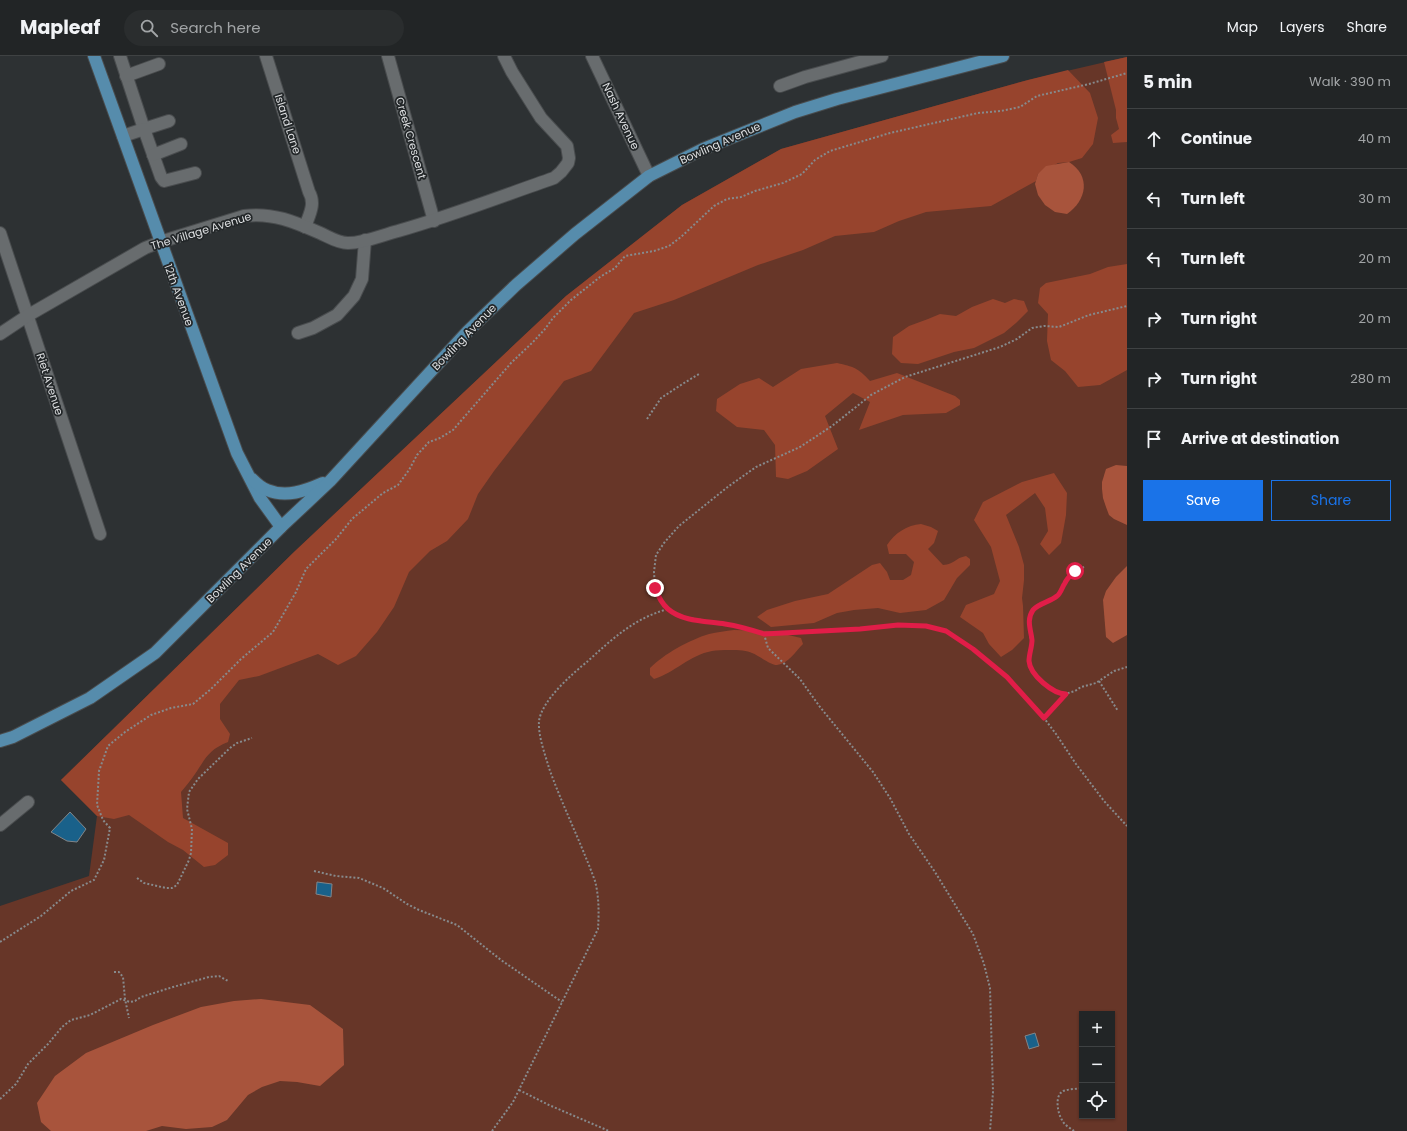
<!DOCTYPE html>
<meta charset="utf-8">
<style>
body{margin:0;font-family:Poppins,sans-serif;background:#2a2d2e;color:#f1f3f6}
.controls{position:absolute;right:12px;bottom:12px;display:grid;overflow:hidden;border-radius:0px;box-shadow:0 1px 3px #0004}
.controls button{width:36px;height:36px;display:grid;place-items:center;padding:0;border:0;border-bottom:1px solid #3f4243;background:#222526;color:#f1f3f6;font:20px sans-serif}
.stop{position:absolute;width:12px;height:12px;margin:-9px;border:3px solid #e11d48;border-radius:50%;background:#fff}
.stop.end{background:#e11d48;border-color:#fff;box-shadow:0 1px 4px #0008}
.list{margin:0;padding:0;list-style:none}
h2{display:flex;justify-content:space-between;align-items:center;height:52px;margin:0;padding:0 16px;font-size:17px}
h2 small{font-size:13px;font-weight:400;color:#a2a5a7}
.list li{display:grid;grid-template-columns:26px 1fr auto;gap:12px;align-items:center;box-sizing:border-box;height:60px;padding:0 16px;border-top:1px solid #3f4243}
.list b{display:block;font-size:15px;white-space:nowrap}
.list em{font-size:13px;font-style:normal;color:#a2a5a7}
.actions{display:flex;gap:8px;padding:12px 16px}
.actions a{flex:1;padding:9px 0;border:1px solid #1a73e8;border-radius:0px;text-align:center;font-size:14px;color:#1a73e8}
.actions .main{background:#1a73e8;color:#fff}
.icon{flex:none;width:22px;height:22px;fill:none;stroke:currentColor;stroke-width:2;stroke-linecap:round;stroke-linejoin:round}
.map{position:relative;flex:none;width:1127px;height:1075px;overflow:hidden}
header{display:flex;align-items:center;gap:24px;box-sizing:border-box;height:56px;padding:0 20px;background:#222526;border-bottom:1px solid #3f4243}
header strong{font-size:19px}
nav{display:flex;gap:22px;margin-inline-start:auto;font-size:14px}
.search{width:280px;height:36px;background:#2a2d2e;display:flex;align-items:center;gap:10px;box-sizing:border-box;padding:0 14px;border-radius:22px;color:#a2a5a7;font-size:15px}
main{display:flex}
aside{flex:1;background:#222526}
.map>svg:first-child{display:block}
</style>
<header>
<strong>Mapleaf</strong>
<div class="search"><svg class="icon" aria-label="search" viewBox="0 0 24 24"><circle cx="10" cy="10" r="6"/><path d="M15 15l6 6"/></svg>Search here</div>
<nav><a>Map</a><a>Layers</a><a>Share</a></nav>
</header>
<main>
<div class="map">
<svg width="1127" height="1075" viewBox="0 0 1127 1075">
<rect width="100%" height="100%" fill="#2d3133"/>
<path fill="#673628" fill-rule="evenodd" d="M1127,1v1074h-1127v-225l89,-30 8,-60 -36,-36 233,-228 272,-256 116,-91 99,-56 247,-69zM1082,958h30v102h-30z"/>
<g fill="#97442d">
<polygon points="1127,1 1127,86 1113,87 1111,79 1119,73 1116,62 1116,54 1104,6"/>
<path d="M1068,14l22,23 8,25 -5,26 -11,14 -13,4 -11,1 -20,11 -2,7 -45,25 -65,6 -27,9 -25,11 -39,4 -32,14 -45,15 -84,35 -40,13 -43,58 -27,10 -70,90 -16,23 -10,25 -21,22 -17,10 -21,21 -15,35 -17,25 -21,24 -18,9 -20,-11 -59,22 -20,4 -19,24v15l10,15 -2,8c-20,8 -22,16 -33,32 -4,6 -9,12 -14,18l2,26 45,25v12l-13,10 -11,2 -21,-17 -15,-8 -39,-27 -15,4 -17,-3 -36,-36 233,-228 272,-256 116,-91 99,-56 247,-69z"/>
<polygon points="1127,208 1127,314 1100,329 1078,331 1065,315 1051,304 1047,285 1048,258 1038,247 1040,232 1046,227 1090,218 1108,211"/>
<polygon points="993,243 1005,247 1014,243 1024,245 1028,255 1016,267 1004,277 974,292 954,296 918,308 901,307 892,298 893,281 909,270 928,263 940,258 956,260 972,251"/>
<path d="M837,307c17,4 20,4 33,18l27,-8 58,23 5,4v5l-14,8 -43,2 -44,15 11,-28 -17,-9 -28,23 13,33 -31,22 -19,8 -12,-2 -1,-32 -11,-15 -27,-3 -21,-16 1,-12 23,-15 19,-6 14,9 28,-18z"/>
<polygon points="1054,417 1067,437 1066,459 1061,487 1049,499 1040,488 1048,475 1045,452 1035,437 1006,459 1019,491 1024,509 1024,524 1022,542 1023,550 1024,582 1012,594 1001,601 989,588 983,577 960,561 966,549 994,538 1000,525 991,491 974,464 983,446 1022,426"/>
<path d="M921,468l10,3 7,4 -4,12 -6,6 15,16c12,-1 12,-7 23,-9l4,3v6l-13,13 -13,22 -18,10 -26,3 -22,-5 -24,2 -17,3 -23,10 -43,4 -14,-10 10,-7 28,-9 33,-7 44,-29 8,-2 7,9 3,8h13l8,-5 3,-13 -8,-8h-17l-2,-9c8,-12 20,-20 34,-21z"/>
<path d="M734,574l37,1 30,7 2,6c-7,7 -15,20 -26,21 -7,0 -19,-10 -25,-12 -8,-4 -31,-3 -40,-2 -22,4 -38,22 -58,28l-4,-4v-7c14,-14 39,-28 59,-34 8,-2 17,-3 25,-4z"/>
</g>
<g fill="#a8543c">
<path d="M1069,106c22,14 18,38 -2,52l-12,-2 -10,-7 -7,-10 -3,-11 3,-10 8,-8z"/>
<polygon points="1116,409 1127,410 1127,469 1114,463 1109,459 1106,451 1103,442 1102,433 1102,426 1106,413"/>
<polygon points="1127,510 1127,579 1113,587 1106,581 1103,544 1106,535 1116,521"/>
<polygon points="261,943 310,949 343,973 344,1009 320,1030 297,1026 280,1025 262,1031 248,1039 227,1064 212,1071 186,1073 162,1070 146,1075 51,1075 41,1066 37,1047 55,1020 86,997 153,969 201,951 234,945"/>
</g>
<g fill="#19618a" stroke="#828588">
<polygon points="70,756 86,773 77,786 67,785 51,776"/>
<polygon points="317,826 332,828 331,841 316,838"/>
<polygon points="1035,977 1039,990 1029,993 1025,980"/>
</g>
<g fill="none" stroke-linecap="round" stroke-linejoin="round">
<defs>
<g id="minor">
<polyline points="120,0 144,73 169,65"/>
<path d="M266,0l43,136c7,12 0,23 -4,35"/>
<polyline points="388,0 434,165"/>
<polyline points="592,0 649,120"/>
<polyline points="126,20 159,8"/>
<polyline points="780,30 805,21 882,0"/>
<polyline points="123,80 144,73 161,121 164,125 195,117"/>
<polyline points="153,99 181,88"/>
<polyline points="0,177 100,478"/>
<polyline points="298,277 313,272 337,259 354,240 362,223 365,184"/>
<path d="M0,278l27,-18 118,-68 15,-6 84,-26c28,-4 51,6 76,17 9,4 18,10 28,10 17,0 34,-8 50,-12 53,-15 104,-35 156,-53l7,-6 7,-9 1,-5 -2,-12 -26,-28 -29,-46 -8,-16"/>
<polyline points="0,769 28,746"/>
</g>
<g id="major">
<polyline points="94,0 237,397 260,442 281,471"/>
<path d="M252,423c4,4 9,9 15,11 19,8 38,1 56,-7"/>
<polyline points="0,685 13,681 90,642 155,597 281,471 330,425 468,275 516,229 575,178 649,120 703,93 795,56 837,43 1003,0"/>
</g>
</defs>
<use href="#minor" stroke="#494c4e" stroke-width="14"/>
<use href="#major" stroke="#494c4e" stroke-width="14"/>
<g stroke="#878a8c" stroke-width="2" stroke-dasharray="2 2" stroke-linecap="butt">
<polyline points="647,363 661,342 684,327 699,318"/>
<polyline points="1084,511 1075,515 1069,520 1057,540 1043,547 1033,554 1029,565 1029,572 1032,590 1029,598 1029,607 1034,617 1042,627 1058,637 1065,638 1075,635 1081,631 1096,627 1114,615 1127,611"/>
<polyline points="668,553 660,544 655,532 654,516 656,499 664,487 679,470 729,430 756,411 800,391 832,370 871,339 905,321 1000,291 1017,283 1032,272 1044,270 1059,271 1089,259 1127,250"/>
<polyline points="764,578 768,592 800,623 820,651 873,716 890,742 909,778 935,816 973,878 984,908 990,932 993,1036 990,1075"/>
<polyline points="1099,625 1118,655"/>
<polyline points="1044,662 1065,639"/>
<polyline points="314,815 336,820 359,822 383,832 407,848 419,854 457,869 501,904 562,946"/>
<polyline points="137,822 144,827 166,832 172,832 177,829 189,804 191,797 192,773 187,753 189,736 198,723 230,692 237,687 252,682"/>
<polyline points="0,886 41,860 71,835 94,824 104,804 110,772 103,764 97,749 99,715 108,690 125,676 151,659 171,652 193,648 211,633 241,603 273,576 296,536 306,513 336,483 352,463 383,437 398,429 409,414 417,399 429,386 440,382 453,374 511,307 533,286 545,273 553,262 571,244 600,221 615,212 625,200 654,195 669,190 681,181 714,150 727,143 741,141 755,135 783,127 802,118 815,104 830,95 890,77 978,57 1001,55 1020,51 1037,40 1089,28 1127,17"/>
<polyline points="114,916 119,916 123,921 125,943 129,962"/>
<polyline points="519,1034 549,1049 609,1075"/>
<polyline points="0,1043 16,1028 28,1008 48,988 62,971 71,964 90,959 121,943 130,946 135,945 141,941 173,931 209,921 219,920 228,925"/>
<path d="M492,1075l21,-29 85,-173c1,-16 1,-33 -3,-48 -3,-8 -6,-16 -9,-23 -12,-30 -26,-59 -37,-90 -4,-14 -11,-32 -10,-47 3,-21 33,-47 49,-60 25,-23 47,-43 80,-52l15,8 42,7 25,5 14,5 96,-5 38,-4 27,1 21,5 27,18 34,28 31,33 18,24 20,30 28,37 23,25"/>
<path d="M1074,1075c-4,-3 -10,-6 -12,-11 -4,-6 -8,-24 1,-29 6,-2 13,-2 19,-3"/>
</g>
<use href="#minor" stroke="#686c6e" stroke-width="12"/>
<use href="#major" stroke="#568cac" stroke-width="12"/>
</g>
<g fill="none" stroke-linecap="round" stroke-linejoin="round">
<path stroke="#e11d48" stroke-width="5" d="M655,532c3,8 6,15 13,21 15,13 39,12 57,15 13,2 27,6 39,10l96,-5 38,-4 28,1 20,5 27,18 34,28 37,41 22,-24c-13,0 -36,-19 -37,-33 0,-7 3,-14 3,-21 -1,-10 -6,-20 1,-30 6,-7 17,-8 24,-14 4,-3 5,-9 8,-13 2,-5 6,-8 10,-12"/>
</g>
<g text-anchor="middle" stroke-width="3.5" stroke-linejoin="round" paint-order="stroke">
<g font-size="11" fill="#dddfe1" stroke="#232729">
<text transform="translate(621 60) rotate(65)" y="4">Nash Avenue</text>
<text transform="translate(288 68) rotate(72)" y="4">Island Lane</text>
<text transform="translate(411 82) rotate(74)" y="4">Creek Crescent</text>
<text transform="translate(720 87) rotate(-24)" y="4">Bowling Avenue</text>
<text transform="translate(201 175) rotate(-17)" y="4">The Village Avenue</text>
<text transform="translate(179 239) rotate(70)" y="4">12th Avenue</text>
<text transform="translate(464 281) rotate(-46)" y="4">Bowling Avenue</text>
<text transform="translate(50 328) rotate(72)" y="4">Riet Avenue</text>
<text transform="translate(239 514) rotate(-45)" y="4">Bowling Avenue</text>
</g>
</g>
</svg>
<div class="controls">
<button>+</button>
<button>−</button>
<button><svg class="icon" aria-label="locate" viewBox="0 0 24 24"><circle cx="12" cy="12" r="6"/><path d="M12 2v4M12 18v4M2 12h4M18 12h4"/></svg></button>
</div>
<div class="stop" style="left:1075px;top:515px"></div>
<div class="stop end" style="left:655px;top:532px"></div>
</div>
<aside>
<h2>5 min<small>Walk · 390 m</small></h2>
<ul class="list">
<li><svg class="icon" aria-label="ahead" viewBox="0 0 24 24"><path d="M12 20V5M6 11l6-6 6 6"/></svg><div><b>Continue</b></div><em>40 m</em></li>
<li><svg class="icon" aria-label="left" viewBox="0 0 24 24"><path d="M17 20v-9H6M10 6l-5 5 5 5"/></svg><div><b>Turn left</b></div><em>30 m</em></li>
<li><svg class="icon" aria-label="left" viewBox="0 0 24 24"><path d="M17 20v-9H6M10 6l-5 5 5 5"/></svg><div><b>Turn left</b></div><em>20 m</em></li>
<li><svg class="icon" aria-label="right" viewBox="0 0 24 24"><path d="M7 20v-9h11M14 6l5 5-5 5"/></svg><div><b>Turn right</b></div><em>20 m</em></li>
<li><svg class="icon" aria-label="right" viewBox="0 0 24 24"><path d="M7 20v-9h11M14 6l5 5-5 5"/></svg><div><b>Turn right</b></div><em>280 m</em></li>
<li><svg class="icon" aria-label="arrive" viewBox="0 0 24 24"><path d="M6 21V4h12l-3 4 3 4H6"/></svg><div><b>Arrive at destination</b></div></li>
</ul>
<div class="actions"><a class="main">Save</a><a>Share</a></div>
</aside>
</main>
